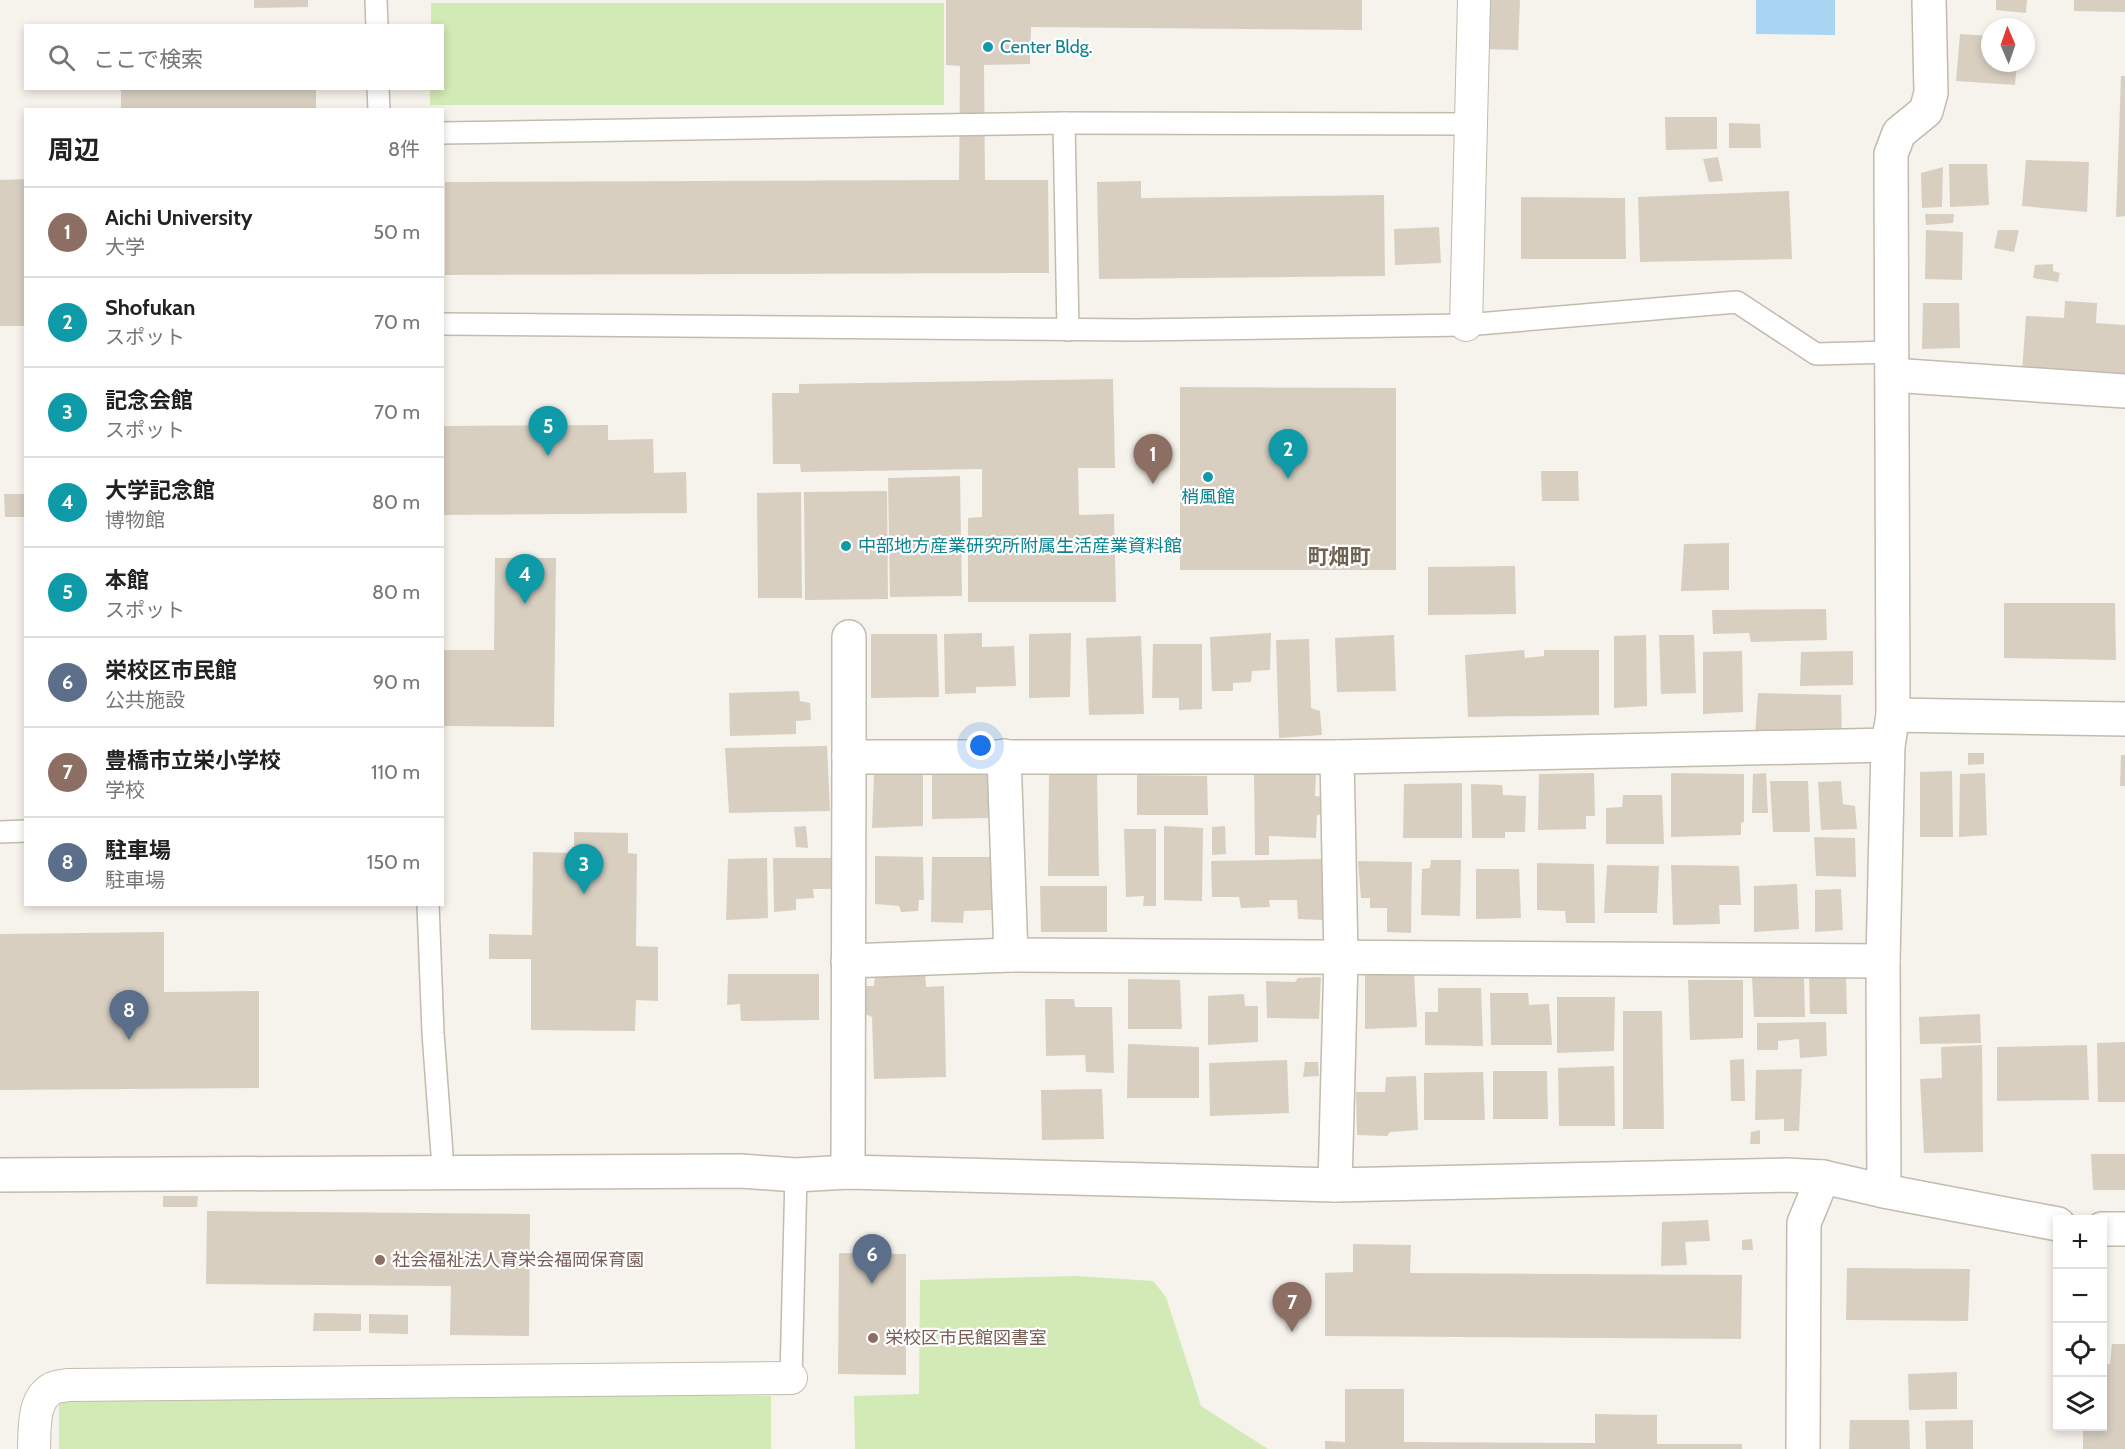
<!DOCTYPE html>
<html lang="ja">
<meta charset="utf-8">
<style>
body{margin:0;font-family:Cabin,"Noto Sans JP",sans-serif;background:#f2f2f2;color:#222}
.controls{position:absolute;right:18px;bottom:18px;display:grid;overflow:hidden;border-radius:0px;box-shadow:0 3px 9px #0003}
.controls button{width:54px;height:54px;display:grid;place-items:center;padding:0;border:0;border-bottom:2px solid #e0e0e0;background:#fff;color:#222;font:30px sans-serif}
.compass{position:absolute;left:1981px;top:18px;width:54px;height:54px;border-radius:50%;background:#fff;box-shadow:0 3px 9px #0003;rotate:358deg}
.you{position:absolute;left:981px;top:746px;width:21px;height:21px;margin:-15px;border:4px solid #fff;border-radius:50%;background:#1a73e8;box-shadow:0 0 0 9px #1a73e833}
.badge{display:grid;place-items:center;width:39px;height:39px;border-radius:50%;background:#7c3aed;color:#fff;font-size:20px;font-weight:700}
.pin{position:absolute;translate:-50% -50px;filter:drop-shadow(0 2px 3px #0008)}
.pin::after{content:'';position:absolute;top:32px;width:21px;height:18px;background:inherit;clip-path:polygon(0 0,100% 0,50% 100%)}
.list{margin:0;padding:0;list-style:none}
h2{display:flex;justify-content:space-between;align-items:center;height:78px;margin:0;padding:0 24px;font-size:26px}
h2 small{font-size:20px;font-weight:400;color:#767676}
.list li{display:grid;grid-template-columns:39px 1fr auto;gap:18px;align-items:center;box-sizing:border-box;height:90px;padding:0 24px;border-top:2px solid #e0e0e0}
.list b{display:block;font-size:22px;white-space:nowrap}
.list p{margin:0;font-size:20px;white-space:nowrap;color:#767676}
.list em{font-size:20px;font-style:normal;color:#767676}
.icon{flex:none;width:33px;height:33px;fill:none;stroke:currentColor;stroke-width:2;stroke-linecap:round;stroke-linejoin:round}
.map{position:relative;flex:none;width:2125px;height:1449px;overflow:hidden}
.search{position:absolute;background:#fff;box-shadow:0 3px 9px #0003;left:24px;top:24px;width:420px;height:66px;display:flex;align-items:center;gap:15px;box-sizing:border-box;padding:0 21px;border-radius:0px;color:#767676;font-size:22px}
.panel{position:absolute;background:#fff;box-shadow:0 3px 9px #0003;left:24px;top:108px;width:420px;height:798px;border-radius:0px}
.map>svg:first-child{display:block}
</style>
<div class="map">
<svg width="2125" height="1449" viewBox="0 0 2125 1449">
<rect width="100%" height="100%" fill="#f6f3ec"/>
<g fill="#d2eab5">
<polygon points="431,3 944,3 944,105 430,105 430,89 442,88 442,26 431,25"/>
<polygon points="1076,1276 1153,1281 1166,1297 1201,1406 1268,1449 855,1449 854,1396 919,1394 920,1280"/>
<polygon points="59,1392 771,1396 771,1449 59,1449"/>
</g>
<polygon fill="#a9d4f2" points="1756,0 1835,0 1835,35 1756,34"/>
<g fill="#d8cfc1">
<polygon points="254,0 308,0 308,7 254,8"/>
<polygon points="946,0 1362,0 1362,30 1031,27 1030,64 984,65 985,180 1048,180 1049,273 445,275 445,182 959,180 960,66 946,65"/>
<polygon points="1485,0 1520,0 1518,50 1483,49"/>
<polygon points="1996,0 2027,0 2026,13 1996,10"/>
<polygon points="2074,0 2125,0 2125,12 2074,11"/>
<polygon points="1960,34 1990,36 1990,63 2017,63 2015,85 1956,81"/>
<polygon points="2121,76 2125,76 2125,216 2116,217"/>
<rect x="121" y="88" width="195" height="22"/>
<polygon points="1665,117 1717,117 1717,149 1666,150"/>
<polygon points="1729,123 1760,124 1761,148 1729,148"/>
<polygon points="1718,157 1723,181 1709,182 1703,159"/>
<polygon points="2026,160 2089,162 2087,212 2022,206"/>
<polygon points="1949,164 1987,164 1989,205 1950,207"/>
<polygon points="1943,167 1942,207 1922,208 1921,173"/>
<polygon points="26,179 26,326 0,326 0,180"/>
<polygon points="1141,181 1141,198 1384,195 1385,276 1099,279 1097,182"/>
<polygon points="1789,191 1792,259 1640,262 1638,197"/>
<polygon points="1521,197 1625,198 1626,259 1521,259"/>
<polygon points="1925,214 1954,214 1953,223 1926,225"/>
<polygon points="1439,227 1441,263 1395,265 1394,229"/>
<polygon points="1926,230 1963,232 1962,280 1925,279"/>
<polygon points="1998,230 2019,230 2014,252 1994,248"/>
<polygon points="2053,264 2053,271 2060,273 2058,282 2033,278 2035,265"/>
<polygon points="2065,301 2097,303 2096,323 2125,325 2125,376 2022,372 2026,316 2064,318"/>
<polygon points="1923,303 1959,303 1960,348 1922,349"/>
<polygon points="1113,379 1115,468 1078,468 1079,515 1114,514 1116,602 968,602 968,518 982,517 982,469 801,472 800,464 773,464 772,393 799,393 799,384"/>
<polygon points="1180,387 1396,388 1396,570 1180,570"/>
<polygon points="608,425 608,440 653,439 654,473 686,472 687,513 442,515 442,426"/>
<polygon points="1541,471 1578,471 1579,501 1542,501"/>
<polygon points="960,476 962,596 890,597 888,478"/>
<polygon points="887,491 888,599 805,600 804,492"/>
<polygon points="801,492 802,598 758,598 757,493"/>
<polygon points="4,494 26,494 26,517 5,517"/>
<polygon points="1729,543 1729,590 1681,591 1684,544"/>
<polygon points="495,558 556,558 554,727 442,726 442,650 494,650"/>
<polygon points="1515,566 1516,614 1428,615 1428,567"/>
<polygon points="2004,603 2115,603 2116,660 2004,658"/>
<polygon points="1826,609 1827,640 1751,642 1749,633 1713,634 1712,610"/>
<polygon points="982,633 982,647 1014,646 1016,686 976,687 976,693 945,694 944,634"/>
<polygon points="1071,633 1070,697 1029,698 1029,634"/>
<polygon points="1271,633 1270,670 1252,671 1251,682 1233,683 1233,691 1212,691 1210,637"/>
<polygon points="871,634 937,634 939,697 871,698"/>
<polygon points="1394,635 1396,691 1337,692 1335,638"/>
<polygon points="1646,635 1647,706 1614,708 1614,636"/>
<polygon points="1659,635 1694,635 1696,693 1661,694"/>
<polygon points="1141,636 1144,714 1089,715 1086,638"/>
<polygon points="1309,639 1311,708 1320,711 1322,735 1279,738 1276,640"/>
<polygon points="1153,644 1202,644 1202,709 1179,710 1179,698 1152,698"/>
<polygon points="1524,650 1525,658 1544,656 1544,650 1599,650 1599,715 1468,717 1465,655"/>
<polygon points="1742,651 1743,712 1703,714 1703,652"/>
<polygon points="1853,651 1853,685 1800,686 1801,652"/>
<polygon points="799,691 800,701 810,703 811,720 796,721 796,734 730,736 729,693"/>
<polygon points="1758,693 1841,695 1842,737 1755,735"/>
<polygon points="827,746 830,811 729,813 725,748"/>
<polygon points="1968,753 1984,753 1984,764 1968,765"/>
<polygon points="2121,755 2125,755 2125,786 2120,786"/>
<polygon points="932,771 989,771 989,818 932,819"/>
<polygon points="1952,771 1953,837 1920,837 1920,772"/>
<polygon points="923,772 923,826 872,828 874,774"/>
<polygon points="1049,773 1097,774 1099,876 1048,876"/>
<polygon points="1594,773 1595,816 1586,816 1586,829 1538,830 1539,774"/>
<polygon points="1671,773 1744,774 1744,822 1741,823 1741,835 1671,837"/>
<polygon points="1766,773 1768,813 1752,813 1753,774"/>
<polygon points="1985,773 1987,835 1959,837 1960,774"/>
<polygon points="1137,775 1207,776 1208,815 1137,815"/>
<polygon points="1254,775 1316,775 1315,796 1326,797 1326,814 1317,815 1316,838 1269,836 1269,855 1255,855"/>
<polygon points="1770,781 1808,781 1810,832 1773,832"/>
<polygon points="1841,781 1843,804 1855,806 1857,829 1821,830 1818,782"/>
<polygon points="1462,783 1462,838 1403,838 1404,784"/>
<polygon points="1471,784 1502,785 1503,795 1526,796 1525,832 1505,832 1505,838 1472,838"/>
<polygon points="1623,795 1662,795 1664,844 1606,844 1606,808 1622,807"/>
<polygon points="806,826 808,848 796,847 794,827"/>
<polygon points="1164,826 1203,828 1202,901 1164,900"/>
<polygon points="1225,826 1226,854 1212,855 1212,827"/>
<polygon points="1124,829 1156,829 1156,906 1143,906 1144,896 1126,897"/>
<polygon points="574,832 628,833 628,853 637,854 636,946 658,947 658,1001 636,1000 635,1031 531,1030 531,959 489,959 489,934 532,935 533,852 574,853"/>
<polygon points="1814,837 1855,838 1856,877 1816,876"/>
<polygon points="875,856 923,857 924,900 919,900 918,911 901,912 899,906 875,904"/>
<polygon points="932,857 991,857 992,910 964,911 963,923 931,922"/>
<polygon points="767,858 768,918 726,920 728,859"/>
<polygon points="773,858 832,858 832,889 813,889 814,898 796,899 796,910 774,912"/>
<polygon points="1322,859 1323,920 1298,919 1297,900 1269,900 1270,907 1241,908 1239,897 1212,897 1211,861"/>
<polygon points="1431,860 1461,860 1460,916 1421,915 1422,869 1430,868"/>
<polygon points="1358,861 1412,862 1411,933 1387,932 1387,908 1370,908 1370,898 1361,898"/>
<polygon points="1537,863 1594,864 1595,923 1566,923 1565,911 1537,910"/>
<polygon points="1607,865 1659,866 1657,913 1604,913"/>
<polygon points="1671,865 1739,866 1741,905 1719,905 1720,924 1673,925"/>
<polygon points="1476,869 1519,869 1521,918 1476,919"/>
<polygon points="1797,884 1799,929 1754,932 1754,886"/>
<polygon points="1040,886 1107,886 1107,932 1041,932"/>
<polygon points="1841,889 1843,930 1815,932 1815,890"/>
<polygon points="164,932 164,992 259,991 259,1088 0,1090 0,934"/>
<polygon points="925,973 926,987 944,986 946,1077 874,1079 872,1017 863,1013 863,986 874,986 875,975"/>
<polygon points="728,974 819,974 819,1020 741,1021 740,1004 727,1005"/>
<polygon points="1414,974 1417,1027 1365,1029 1365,975"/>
<polygon points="1321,977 1319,1019 1267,1018 1266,981 1295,982 1298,978"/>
<polygon points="1752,977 1804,978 1805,1017 1754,1017"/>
<polygon points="1809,978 1846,978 1847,1014 1810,1014"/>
<polygon points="1128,979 1180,980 1182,1029 1128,1029"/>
<polygon points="1688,980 1743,980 1743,1038 1690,1040"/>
<polygon points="1438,988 1481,988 1483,1046 1425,1045 1425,1012 1438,1012"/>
<polygon points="1490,993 1528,993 1529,1005 1549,1004 1552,1045 1491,1045"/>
<polygon points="1244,994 1245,1006 1258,1006 1258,1042 1208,1045 1208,996"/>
<polygon points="1557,997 1615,997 1614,1051 1557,1053"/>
<polygon points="1045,999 1074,999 1075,1007 1112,1007 1114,1073 1086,1072 1085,1055 1046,1056"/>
<polygon points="1623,1011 1662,1011 1664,1129 1623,1129"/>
<polygon points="1980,1014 1981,1043 1920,1044 1919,1017"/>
<polygon points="1826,1022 1827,1056 1800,1058 1799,1039 1778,1041 1778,1050 1757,1050 1757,1023"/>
<polygon points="2125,1042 2125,1102 2098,1102 2097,1043"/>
<polygon points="1128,1044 1199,1047 1199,1098 1127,1098"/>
<polygon points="1982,1045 1983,1152 1924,1153 1920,1079 1942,1078 1941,1047"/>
<polygon points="2087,1045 2089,1100 1997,1101 1997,1047"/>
<polygon points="1744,1059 1745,1101 1731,1101 1730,1060"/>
<polygon points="1287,1060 1289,1113 1210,1116 1209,1063"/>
<polygon points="1305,1062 1318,1062 1319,1076 1303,1077"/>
<polygon points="1614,1066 1615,1126 1559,1126 1558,1068"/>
<polygon points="1802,1069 1799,1131 1784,1131 1784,1119 1755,1120 1756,1070"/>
<polygon points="1493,1071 1547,1071 1548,1119 1493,1119"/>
<polygon points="1483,1072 1485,1120 1424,1120 1424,1073"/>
<polygon points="1416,1076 1418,1130 1390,1132 1387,1136 1357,1135 1356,1092 1385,1092 1386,1077"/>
<polygon points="1102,1089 1104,1139 1042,1140 1041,1090"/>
<polygon points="1760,1130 1760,1144 1750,1144 1751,1132"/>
<polygon points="2091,1154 2125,1154 2125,1190 2093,1190"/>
<polygon points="163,1196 198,1196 197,1207 163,1207"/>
<polygon points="207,1211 530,1214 529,1336 450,1335 451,1286 206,1284"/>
<polygon points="1708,1220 1710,1241 1685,1242 1687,1265 1661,1266 1662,1222"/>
<polygon points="1752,1239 1753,1250 1742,1250 1742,1240"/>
<polygon points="1353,1244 1411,1245 1410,1273 1742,1275 1741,1339 1325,1336 1325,1273 1353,1272"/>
<polygon points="839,1253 906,1254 906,1375 838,1374"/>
<polygon points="1847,1268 1970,1269 1968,1321 1846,1320"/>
<polygon points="314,1313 361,1314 361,1331 313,1331"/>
<polygon points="369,1314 408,1315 408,1334 369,1333"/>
<polygon points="2112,1344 2125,1344 2125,1449 2083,1449 2083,1426 2102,1426 2102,1364 2110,1364"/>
<polygon points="1957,1372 1957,1409 1909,1410 1908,1374"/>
<polygon points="1345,1389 1404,1389 1404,1442 1595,1443 1595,1414 1657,1415 1657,1444 1742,1444 1742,1449 1325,1449 1325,1441 1345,1442"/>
<polygon points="1850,1420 1909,1420 1910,1449 1849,1449"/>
<polygon points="1973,1420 1973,1449 1926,1449 1925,1421"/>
</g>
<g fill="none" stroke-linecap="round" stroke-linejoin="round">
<defs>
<g id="service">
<polyline points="376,0 377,26"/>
<polyline points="378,88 379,110"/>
<polyline points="1064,123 1068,330"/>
<polyline points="442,133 1064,123 1470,124"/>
<polyline points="442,324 1136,330 1466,325 1737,302 1816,354 1892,352"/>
<polyline points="0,832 26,831"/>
<polyline points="428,904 433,1033 442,1154"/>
<polyline points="791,1378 796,1175"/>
</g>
<g id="pedestrian">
<polyline points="1466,325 1474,0"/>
<path d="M34,1449c1,-20 -2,-50 19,-61 4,-2 10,-2 15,-3l723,-7"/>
</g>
<g id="minor">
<polyline points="1892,375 2125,391"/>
<polyline points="849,637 849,757"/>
<polyline points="1893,715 2125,719"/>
<polyline points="1004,756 1011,955"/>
<polyline points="848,961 1011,955 1883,961"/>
<polyline points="848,1172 849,757 1337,757 1888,745"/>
<polyline points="0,1175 741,1171 796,1175 848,1172 1335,1185 1786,1175 1823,1177"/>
<polyline points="1335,1185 1341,958 1337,757"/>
<polyline points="1884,1191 2058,1224"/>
<polyline points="2102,1229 2125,1229"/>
<polyline points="1803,1449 1804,1223 1823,1177 1884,1191 1883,961 1888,745 1893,715 1891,154 1899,133 1926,111 1931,93 1929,0"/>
</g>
</defs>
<use href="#service" stroke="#c2bbae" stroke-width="24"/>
<use href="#pedestrian" stroke="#c2bbae" stroke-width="34"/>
<use href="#minor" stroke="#c2bbae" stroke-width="36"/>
<use href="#service" stroke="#fff" stroke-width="21"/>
<use href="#pedestrian" stroke="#fff" stroke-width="32"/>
<use href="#minor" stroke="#fff" stroke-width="33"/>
</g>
<g fill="#0f9aa8" stroke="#fff" stroke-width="2">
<circle cx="988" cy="47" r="6"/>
<circle cx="1208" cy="477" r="6"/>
<circle cx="846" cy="546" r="6"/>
</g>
<g fill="#8d6e63" stroke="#fff" stroke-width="2">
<circle cx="380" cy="1260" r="6"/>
<circle cx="873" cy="1338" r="6"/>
</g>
<g text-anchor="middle" stroke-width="4.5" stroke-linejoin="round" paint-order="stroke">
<g font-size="18" fill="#0d838f" stroke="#fff" text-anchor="start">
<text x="1000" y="53">Center Bldg.</text>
<text x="1208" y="503" text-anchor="middle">梢風館</text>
<text x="858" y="552">中部地方産業研究所附属生活産業資料館</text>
</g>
<g font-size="18" fill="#785e54" stroke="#fff" text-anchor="start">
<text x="392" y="1266">社会福祉法人育栄会福岡保育園</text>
<text x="885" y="1344">栄校区市民館図書室</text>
</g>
<g font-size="21" font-weight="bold" fill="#6e6250" stroke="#fff">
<text x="1339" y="564">町畑町</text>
</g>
</g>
</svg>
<div class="controls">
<button>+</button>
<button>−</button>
<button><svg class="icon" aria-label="locate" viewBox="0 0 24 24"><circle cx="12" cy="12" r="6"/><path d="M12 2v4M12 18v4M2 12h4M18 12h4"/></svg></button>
<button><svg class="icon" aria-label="layers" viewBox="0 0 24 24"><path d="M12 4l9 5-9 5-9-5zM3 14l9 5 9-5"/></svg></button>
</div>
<svg class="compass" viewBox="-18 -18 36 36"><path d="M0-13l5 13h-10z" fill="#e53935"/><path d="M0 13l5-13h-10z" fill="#767676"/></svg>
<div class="you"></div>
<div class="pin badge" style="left:1153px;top:484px;background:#8d6e63">1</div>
<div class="pin badge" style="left:1288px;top:479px;background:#0f9aa8">2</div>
<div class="pin badge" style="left:584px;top:894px;background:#0f9aa8">3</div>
<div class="pin badge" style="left:525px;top:604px;background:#0f9aa8">4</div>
<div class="pin badge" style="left:548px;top:456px;background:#0f9aa8">5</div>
<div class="pin badge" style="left:872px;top:1284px;background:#5c6f8a">6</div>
<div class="pin badge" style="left:1292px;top:1332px;background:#8d6e63">7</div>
<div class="pin badge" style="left:129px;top:1040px;background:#5c6f8a">8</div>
<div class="search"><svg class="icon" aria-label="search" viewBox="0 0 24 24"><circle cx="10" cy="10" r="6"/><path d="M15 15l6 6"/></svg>ここで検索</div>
<section class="panel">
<h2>周辺<small>8件</small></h2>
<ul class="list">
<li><span class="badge" style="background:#8d6e63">1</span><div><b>Aichi University</b><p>大学</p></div><em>50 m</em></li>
<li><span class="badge" style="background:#0f9aa8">2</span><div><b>Shofukan</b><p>スポット</p></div><em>70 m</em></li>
<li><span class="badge" style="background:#0f9aa8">3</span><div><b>記念会館</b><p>スポット</p></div><em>70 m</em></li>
<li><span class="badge" style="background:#0f9aa8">4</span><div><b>大学記念館</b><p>博物館</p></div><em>80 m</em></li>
<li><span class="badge" style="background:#0f9aa8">5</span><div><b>本館</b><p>スポット</p></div><em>80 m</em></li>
<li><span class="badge" style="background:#5c6f8a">6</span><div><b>栄校区市民館</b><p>公共施設</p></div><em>90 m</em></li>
<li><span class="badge" style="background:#8d6e63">7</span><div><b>豊橋市立栄小学校</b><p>学校</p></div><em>110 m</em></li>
<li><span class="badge" style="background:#5c6f8a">8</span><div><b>駐車場</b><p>駐車場</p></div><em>150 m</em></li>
</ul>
</section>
</div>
